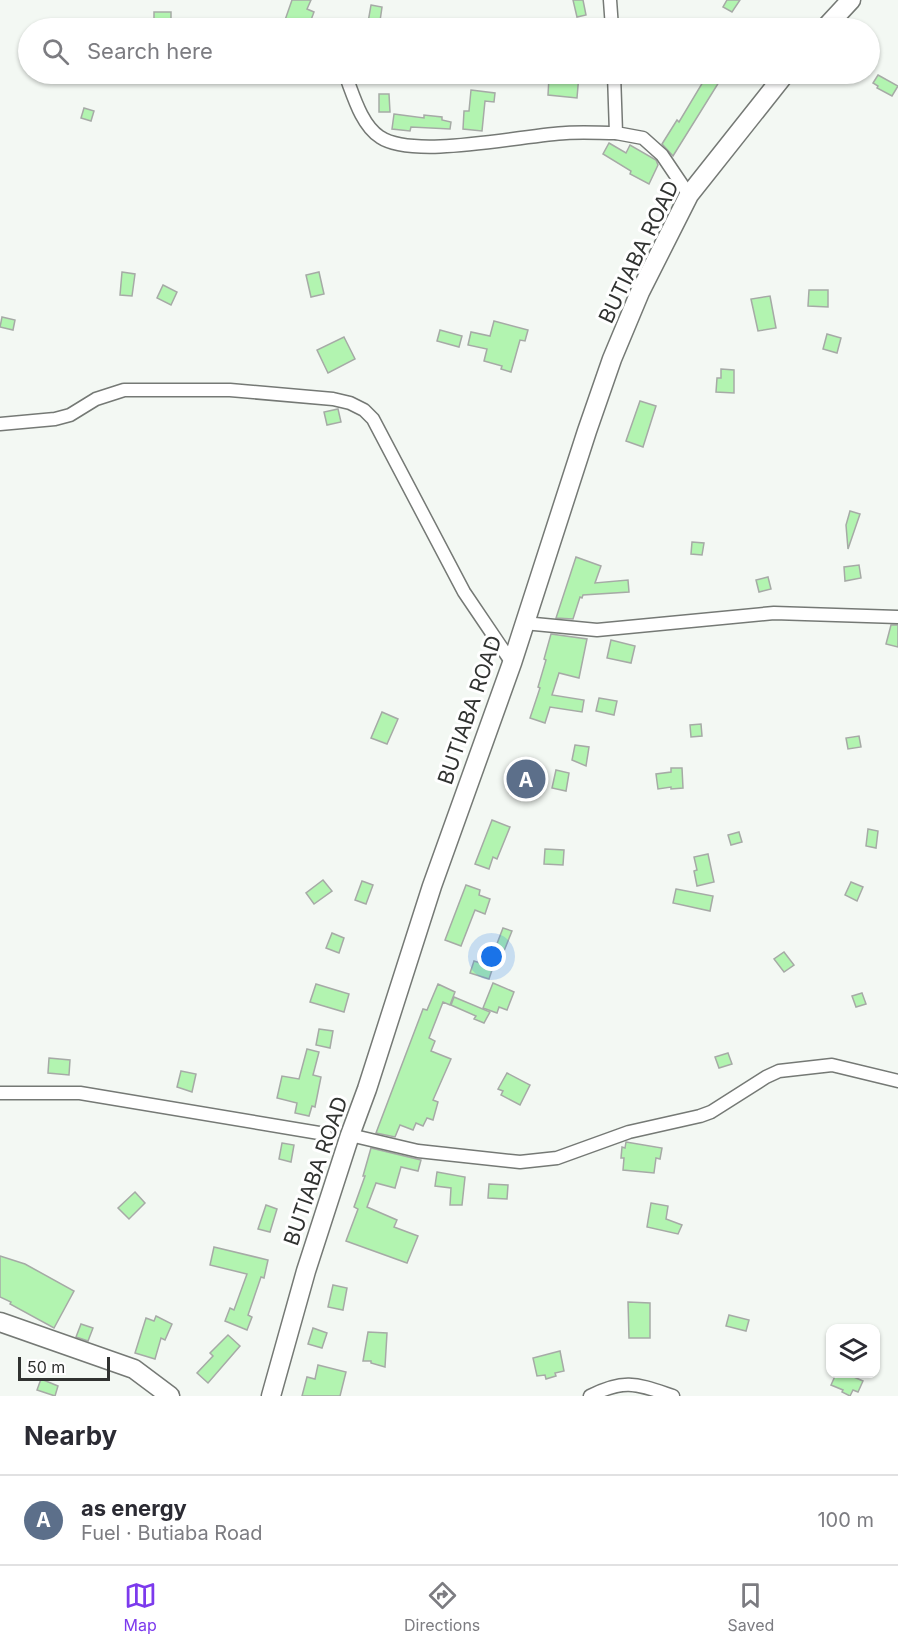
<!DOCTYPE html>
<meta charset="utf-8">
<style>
body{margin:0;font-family:Inter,sans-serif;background:#f2f2f3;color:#2b2b33}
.controls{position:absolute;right:18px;bottom:18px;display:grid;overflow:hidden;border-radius:12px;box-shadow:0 2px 4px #0004}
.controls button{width:54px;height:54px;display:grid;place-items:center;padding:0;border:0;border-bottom:2px solid #e1e1e2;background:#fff;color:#2b2b33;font:30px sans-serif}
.scale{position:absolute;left:18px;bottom:15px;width:92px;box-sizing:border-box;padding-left:6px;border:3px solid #303230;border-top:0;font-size:16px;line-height:21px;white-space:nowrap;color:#303230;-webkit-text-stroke:4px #fff;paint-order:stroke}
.you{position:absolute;left:492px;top:957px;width:21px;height:21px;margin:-15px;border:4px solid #fff;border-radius:50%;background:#1a73e8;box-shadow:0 0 0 9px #1a73e833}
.badge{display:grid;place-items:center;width:39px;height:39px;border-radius:50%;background:#7c3aed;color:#fff;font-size:20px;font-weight:700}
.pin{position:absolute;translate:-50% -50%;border:3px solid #fff;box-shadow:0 2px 6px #0006}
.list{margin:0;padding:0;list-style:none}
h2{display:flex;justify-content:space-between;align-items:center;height:78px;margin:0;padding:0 24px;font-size:26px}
h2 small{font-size:20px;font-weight:400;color:#7c7c81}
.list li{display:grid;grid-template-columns:39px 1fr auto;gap:18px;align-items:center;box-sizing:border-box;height:90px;padding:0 24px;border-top:2px solid #e1e1e2}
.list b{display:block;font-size:22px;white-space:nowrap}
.list p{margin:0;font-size:20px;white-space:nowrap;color:#7c7c81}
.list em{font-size:20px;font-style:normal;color:#7c7c81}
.icon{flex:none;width:33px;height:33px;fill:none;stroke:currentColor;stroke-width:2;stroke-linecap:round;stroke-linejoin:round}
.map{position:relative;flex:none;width:898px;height:1396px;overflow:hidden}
.search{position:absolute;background:#fff;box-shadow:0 2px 4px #0004;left:18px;right:18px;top:18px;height:66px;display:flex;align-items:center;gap:15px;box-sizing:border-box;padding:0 21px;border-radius:33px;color:#7c7c81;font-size:22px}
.sheet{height:168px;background:#fff}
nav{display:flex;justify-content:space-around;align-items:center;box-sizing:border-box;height:84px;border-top:2px solid #e1e1e2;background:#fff;font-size:16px;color:#7c7c81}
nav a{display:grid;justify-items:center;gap:3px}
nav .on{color:#7c3aed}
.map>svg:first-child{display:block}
</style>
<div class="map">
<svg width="898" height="1396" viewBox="0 0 898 1396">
<rect width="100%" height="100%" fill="#f3f8f3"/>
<g fill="#b2f4b0" stroke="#a6aaa6" stroke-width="1.5">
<polygon points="292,0 311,0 307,9 314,12 308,28 301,28 284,23"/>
<polygon points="573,0 583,0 586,15 577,17"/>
<polygon points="727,0 740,0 732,12 723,7"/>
<polygon points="371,5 382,7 379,28 367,28"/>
<rect x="154" y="12" width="17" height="16"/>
<polygon points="565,74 579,74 577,98 548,95 549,77 565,78"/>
<polygon points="682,74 724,74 673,156 662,144 677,120 679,122 703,82 682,76"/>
<polygon points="878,75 898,86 892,96 877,88 878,86 873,83"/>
<polygon points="471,90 495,93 494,102 485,101 482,131 463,129 464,111 469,111"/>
<polygon points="379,94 389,94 390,112 379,112"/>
<polygon points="84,108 94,111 91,121 81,118"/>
<polygon points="394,114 424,118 424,115 442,117 442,120 451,122 450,129 411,127 410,131 392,129"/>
<polygon points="609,143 626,153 630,145 656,160 658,165 649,184 630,174 631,171 603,154"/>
<polygon points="122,272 135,274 132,296 120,295"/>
<polygon points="319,272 324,294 311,297 306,275"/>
<polygon points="163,285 177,292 171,305 157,298"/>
<polygon points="809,290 828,290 828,307 808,306"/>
<polygon points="770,296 776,328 758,331 751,299"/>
<polygon points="2,317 15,320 13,330 0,327"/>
<polygon points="494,321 528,330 525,341 520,340 511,372 501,369 502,366 484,361 487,349 468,345 471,332 490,336"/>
<polygon points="440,330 462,336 459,347 437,341"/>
<polygon points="827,334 841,338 837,353 823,349"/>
<polygon points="344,337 355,359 328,373 317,350"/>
<polygon points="721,369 734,370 734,393 716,392 717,378 721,378"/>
<polygon points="640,401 656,406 643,447 626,441"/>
<polygon points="338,409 341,422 327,425 324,412"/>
<polygon points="850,511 860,514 848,549 846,525"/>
<polygon points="692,542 704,543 702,555 691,554"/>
<polygon points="576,557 601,566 595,583 628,580 629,592 583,595 582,598 580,597 573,619 556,618"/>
<polygon points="859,565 861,578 845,581 844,567"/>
<polygon points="768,577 771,589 759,592 756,580"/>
<polygon points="891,625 898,625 898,647 886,644"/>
<polygon points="551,634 587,639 579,678 559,673 552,695 584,700 582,712 550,707 545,723 530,718 540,688 538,687 546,660 544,659"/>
<polygon points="611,640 635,646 631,663 607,658"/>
<polygon points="599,698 617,701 614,715 596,711"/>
<polygon points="382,712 398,719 387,744 371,738"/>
<polygon points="701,724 702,736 691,737 690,725"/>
<polygon points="859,736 861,747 848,749 846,738"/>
<polygon points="575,745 589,747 586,766 572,760"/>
<polygon points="671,768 682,768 683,788 671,789 671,787 658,789 656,774 671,772"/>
<polygon points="556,770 569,773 566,791 552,788"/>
<polygon points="492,820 510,827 497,859 493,857 489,869 475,864"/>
<polygon points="868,829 878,831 876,848 866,846"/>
<polygon points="739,832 742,842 731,845 728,835"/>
<polygon points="545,849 564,850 563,865 544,864"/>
<polygon points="708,854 714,882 697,886 694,871 697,870 694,857"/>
<polygon points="323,880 332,891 314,904 306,893"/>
<polygon points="362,881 373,885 366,904 355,900"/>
<polygon points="851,882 863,887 857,901 845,895"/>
<polygon points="466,885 480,890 479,895 490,899 485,914 475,910 461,946 445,940"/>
<polygon points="676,889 713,896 710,911 673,903"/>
<polygon points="503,928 512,931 498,966 490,962"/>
<polygon points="332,933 344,938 339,953 326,948"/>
<polygon points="784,952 794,965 784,972 774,959"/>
<polygon points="474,961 493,967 489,979 470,973"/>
<polygon points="493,983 514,992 507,1010 499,1007 497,1013 483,1008"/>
<polygon points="316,984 349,994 344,1012 310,1002"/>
<polygon points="438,984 455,992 450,1005 443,1002 429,1038 435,1041 431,1051 451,1059 433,1100 438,1102 433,1120 427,1118 423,1126 416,1123 413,1130 400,1125 395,1137 376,1133 423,1009 427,1010"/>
<polygon points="862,993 866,1004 856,1007 852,996"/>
<polygon points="454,997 490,1012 484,1023 474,1019 476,1016 451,1005"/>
<polygon points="319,1029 333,1031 330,1048 316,1045"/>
<polygon points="307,1049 319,1052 313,1075 321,1077 315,1107 312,1106 309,1116 295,1113 297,1103 277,1098 282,1076 299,1079"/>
<polygon points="728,1053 732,1064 719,1068 715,1057"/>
<polygon points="49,1058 70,1060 69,1075 48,1073"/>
<polygon points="181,1071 196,1074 192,1092 177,1087"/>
<polygon points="507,1073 530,1085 520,1105 501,1095 503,1091 498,1089"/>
<polygon points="626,1142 662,1148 660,1159 656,1158 654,1173 623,1170 624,1158 621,1158 622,1147 625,1148"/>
<polygon points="282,1143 294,1145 291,1162 279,1159"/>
<polygon points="371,1148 421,1160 418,1171 401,1167 395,1188 376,1183 367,1207 397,1220 394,1227 418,1236 407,1263 346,1241 358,1209 354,1207 365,1176 363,1176"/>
<polygon points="437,1172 465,1177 462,1205 450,1205 451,1188 435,1186"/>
<polygon points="489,1184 508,1185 507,1199 488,1198"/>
<polygon points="135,1192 145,1203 129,1219 118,1208"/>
<polygon points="651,1203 668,1206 666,1219 682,1225 678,1234 647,1227"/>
<polygon points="266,1205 277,1209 270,1232 258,1229"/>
<polygon points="214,1247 268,1260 264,1278 261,1277 248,1315 252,1317 247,1330 225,1321 230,1308 234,1310 247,1274 210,1265"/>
<polygon points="0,1256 25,1264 74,1291 54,1328 10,1304 11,1302 0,1297"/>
<polygon points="333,1285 347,1288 343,1310 328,1307"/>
<polygon points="628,1302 650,1303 650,1338 629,1338"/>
<polygon points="729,1315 749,1320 746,1331 726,1326"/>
<polygon points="156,1316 172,1324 165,1340 161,1338 155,1359 135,1353 146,1318 154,1321"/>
<polygon points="81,1324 93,1328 88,1341 76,1337"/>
<polygon points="313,1328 327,1333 322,1348 308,1344"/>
<polygon points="368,1332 387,1333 385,1367 371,1363 371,1361 363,1361"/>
<polygon points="228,1335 240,1346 208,1383 197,1373 213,1356 210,1353"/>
<polygon points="560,1351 564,1371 555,1373 556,1376 546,1379 545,1375 537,1376 533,1358"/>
<polygon points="318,1365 346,1372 340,1396 302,1396 307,1377 315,1379"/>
<polygon points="836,1374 847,1374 863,1381 858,1392 853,1390 850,1396 842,1392 843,1390 831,1385"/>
<polygon points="41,1379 58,1386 55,1396 37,1390"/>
</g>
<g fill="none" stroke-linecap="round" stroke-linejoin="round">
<defs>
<g id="street">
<polyline points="610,0 612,28"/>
<path d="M345,74c8,20 16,51 35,63 34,23 143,-2 186,-4 17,-1 34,0 50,0"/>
<polyline points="614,74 616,133 643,138 662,155 689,195"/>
<polyline points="0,424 55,419 70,415 96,399 124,390 230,390 333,399 350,403 364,410 373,419 464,592 512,663"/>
<polyline points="524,623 597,630 774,613 898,617"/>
<polyline points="0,1093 80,1093 325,1134"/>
<polyline points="350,1135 418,1151 520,1162 557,1158 629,1132 700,1116 711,1112 766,1077 779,1071 832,1065 898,1081"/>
<path d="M590,1396c35,-18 47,-12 83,0"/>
</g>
<g id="secondary">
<polyline points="825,28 851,0"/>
<polyline points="0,1322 134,1369 170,1396"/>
<polyline points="271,1396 306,1271 350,1135 367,1089 432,886 512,663 587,431 612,359 640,292 689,195 785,74"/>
</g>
</defs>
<use href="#street" stroke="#757975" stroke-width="15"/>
<use href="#secondary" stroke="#757975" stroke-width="21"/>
<use href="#street" stroke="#fff" stroke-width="12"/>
<use href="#secondary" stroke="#fff" stroke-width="18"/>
</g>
<g text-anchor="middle" stroke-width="6" stroke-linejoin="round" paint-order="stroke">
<g font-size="21" fill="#303230" stroke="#fff">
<text transform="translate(639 252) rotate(-64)" y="7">BUTIABA ROAD</text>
<text transform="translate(470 710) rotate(-71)" y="7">BUTIABA ROAD</text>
<text transform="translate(316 1171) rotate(-71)" y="7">BUTIABA ROAD</text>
</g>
</g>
</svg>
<div class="controls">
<button><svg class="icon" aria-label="layers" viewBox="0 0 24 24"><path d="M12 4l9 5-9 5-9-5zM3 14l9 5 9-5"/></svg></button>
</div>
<div class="scale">50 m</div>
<div class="you"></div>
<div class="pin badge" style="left:526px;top:779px;background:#5c6f8a">A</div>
<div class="search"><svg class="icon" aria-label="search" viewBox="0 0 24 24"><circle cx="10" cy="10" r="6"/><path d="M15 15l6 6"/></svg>Search here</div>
</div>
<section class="sheet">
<h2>Nearby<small></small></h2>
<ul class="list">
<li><span class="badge" style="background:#5c6f8a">A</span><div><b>as energy</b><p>Fuel · Butiaba Road</p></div><em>100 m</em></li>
</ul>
</section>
<nav>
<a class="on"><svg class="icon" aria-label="map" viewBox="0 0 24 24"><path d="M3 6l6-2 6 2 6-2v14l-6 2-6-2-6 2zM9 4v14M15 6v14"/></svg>Map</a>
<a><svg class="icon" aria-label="directions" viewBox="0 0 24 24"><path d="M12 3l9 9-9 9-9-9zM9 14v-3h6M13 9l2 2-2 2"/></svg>Directions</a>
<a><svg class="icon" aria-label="saved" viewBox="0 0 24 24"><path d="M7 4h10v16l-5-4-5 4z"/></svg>Saved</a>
</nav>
